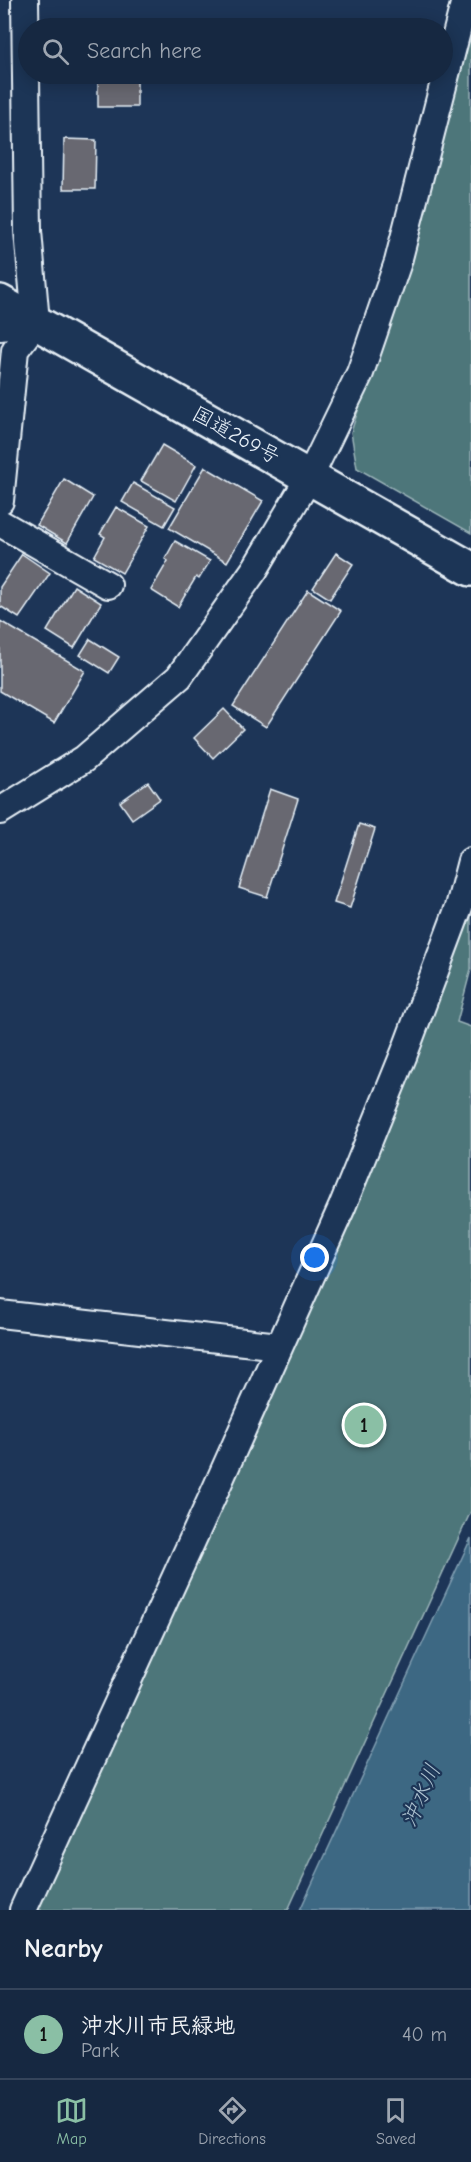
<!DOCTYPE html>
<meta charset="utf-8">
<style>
body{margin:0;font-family:"Comic Neue","Klee One",sans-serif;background:#1f3048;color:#f1f3f6}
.you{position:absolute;left:315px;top:1258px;width:21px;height:21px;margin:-15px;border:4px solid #fff;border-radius:50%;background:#1a73e8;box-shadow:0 0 0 9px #1a73e833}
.badge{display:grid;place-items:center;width:39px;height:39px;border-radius:50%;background:#8abfa5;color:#111;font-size:20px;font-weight:700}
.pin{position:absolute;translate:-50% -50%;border:3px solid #fff;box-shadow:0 2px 6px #0006}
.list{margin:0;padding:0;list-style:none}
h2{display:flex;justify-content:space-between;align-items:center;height:78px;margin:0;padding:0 24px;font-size:26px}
h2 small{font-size:20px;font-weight:400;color:#9ea6b1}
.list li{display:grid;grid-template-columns:39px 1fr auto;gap:18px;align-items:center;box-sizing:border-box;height:90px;padding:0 24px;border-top:2px solid #35445a}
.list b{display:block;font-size:22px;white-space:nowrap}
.list p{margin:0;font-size:20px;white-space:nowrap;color:#9ea6b1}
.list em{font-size:20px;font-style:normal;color:#9ea6b1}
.icon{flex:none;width:33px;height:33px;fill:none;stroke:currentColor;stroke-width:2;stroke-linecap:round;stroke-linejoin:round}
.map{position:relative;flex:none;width:471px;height:1910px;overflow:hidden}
.search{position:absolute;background:#162841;box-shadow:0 3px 15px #0003;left:18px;right:18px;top:18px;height:66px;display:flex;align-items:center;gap:15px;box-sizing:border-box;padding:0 21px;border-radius:33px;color:#9ea6b1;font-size:22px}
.sheet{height:168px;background:#162841}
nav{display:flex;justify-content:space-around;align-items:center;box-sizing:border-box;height:84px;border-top:2px solid #35445a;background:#162841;font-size:16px;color:#9ea6b1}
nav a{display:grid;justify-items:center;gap:3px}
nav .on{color:#8abfa5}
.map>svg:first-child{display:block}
</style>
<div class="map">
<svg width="471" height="1910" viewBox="0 0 471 1910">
<rect width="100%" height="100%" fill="#1d3557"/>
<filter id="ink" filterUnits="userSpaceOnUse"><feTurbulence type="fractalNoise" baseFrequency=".0167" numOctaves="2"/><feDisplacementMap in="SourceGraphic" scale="12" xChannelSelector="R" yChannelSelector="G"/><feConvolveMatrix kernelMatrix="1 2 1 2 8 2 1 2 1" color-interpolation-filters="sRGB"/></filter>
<g filter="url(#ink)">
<g fill="#4e767a" stroke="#9bb4b9" stroke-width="1.5">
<polygon points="471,28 471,533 357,468 351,432 425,206"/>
<polygon points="471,883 471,969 457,1022 471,1027 471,1511 288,1910 36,1910"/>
</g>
<polygon fill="#3d6883" stroke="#819fb2" stroke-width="1.5" points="471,1538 471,1910 300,1910"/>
<g fill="#676771" stroke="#e8f1f8" stroke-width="1.5">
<rect x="98" y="74" width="39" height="33"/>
<polygon points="64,139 96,140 95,189 63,189"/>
<polygon points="162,445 196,465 176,501 141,481"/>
<polygon points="205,467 263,501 227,562 169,528"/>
<polygon points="64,479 93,497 67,543 37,525"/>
<polygon points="133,483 175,507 164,526 122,502"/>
<polygon points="116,507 149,526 122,573 94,557 105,537 100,534"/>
<polygon points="175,541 210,561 199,579 196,577 178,607 151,590 168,561 165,559"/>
<polygon points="336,553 353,564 330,599 313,588"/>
<polygon points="22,554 50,573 19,618 0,606 0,587"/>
<polygon points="74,586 101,603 74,648 47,631"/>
<polygon points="308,590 341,611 266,727 233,706"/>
<polygon points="0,621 85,671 54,723 0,691"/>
<polygon points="90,639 119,657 109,673 80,655"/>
<polygon points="224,709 243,729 213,758 194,738"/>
<polygon points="148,782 160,799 132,819 120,802"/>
<polygon points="270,789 298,799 267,897 239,888"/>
<polygon points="359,824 375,829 350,908 334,903"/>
</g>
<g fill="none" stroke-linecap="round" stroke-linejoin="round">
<defs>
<g id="street">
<polyline points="0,327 36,322"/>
<polyline points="0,501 15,350 36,322 28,231 25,0"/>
<polyline points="0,523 108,585"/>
<polyline points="0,811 84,759 179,677 255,569 310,476 360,373 398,262 465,0"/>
<polyline points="0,1314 279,1346"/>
<polyline points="23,1910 214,1493 342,1207 404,1054 459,907 471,861"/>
</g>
<polyline id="highway" points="0,302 471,569"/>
</defs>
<use href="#street" stroke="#e8f1f8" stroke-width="30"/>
<use href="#highway" stroke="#e8f1f8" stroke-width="38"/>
<use href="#street" stroke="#1d3557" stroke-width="26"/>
<use href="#highway" stroke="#1d3557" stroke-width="33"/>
</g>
</g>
<g text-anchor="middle" stroke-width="4.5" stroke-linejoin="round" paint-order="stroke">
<g font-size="21" fill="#e8f1f8" stroke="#1d3557">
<text transform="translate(236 435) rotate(29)" y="7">国道269号</text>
</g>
<g font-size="22" font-style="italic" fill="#acc1cf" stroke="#1d3557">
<text transform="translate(420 1795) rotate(-66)" y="8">沖水川</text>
</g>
</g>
</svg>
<div class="you"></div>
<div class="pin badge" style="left:364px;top:1425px">1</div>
<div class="search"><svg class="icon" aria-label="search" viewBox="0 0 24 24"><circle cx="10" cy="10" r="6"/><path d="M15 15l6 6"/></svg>Search here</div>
</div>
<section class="sheet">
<h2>Nearby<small></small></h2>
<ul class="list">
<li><span class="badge">1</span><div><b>沖水川市民緑地</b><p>Park</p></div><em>40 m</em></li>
</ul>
</section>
<nav>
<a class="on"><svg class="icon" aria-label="map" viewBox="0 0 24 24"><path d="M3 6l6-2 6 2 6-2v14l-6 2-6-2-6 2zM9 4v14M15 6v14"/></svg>Map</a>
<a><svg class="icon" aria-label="directions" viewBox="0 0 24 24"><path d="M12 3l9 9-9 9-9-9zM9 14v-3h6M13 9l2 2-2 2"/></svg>Directions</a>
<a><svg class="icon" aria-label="saved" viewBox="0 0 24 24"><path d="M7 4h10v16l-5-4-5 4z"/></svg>Saved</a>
</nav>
